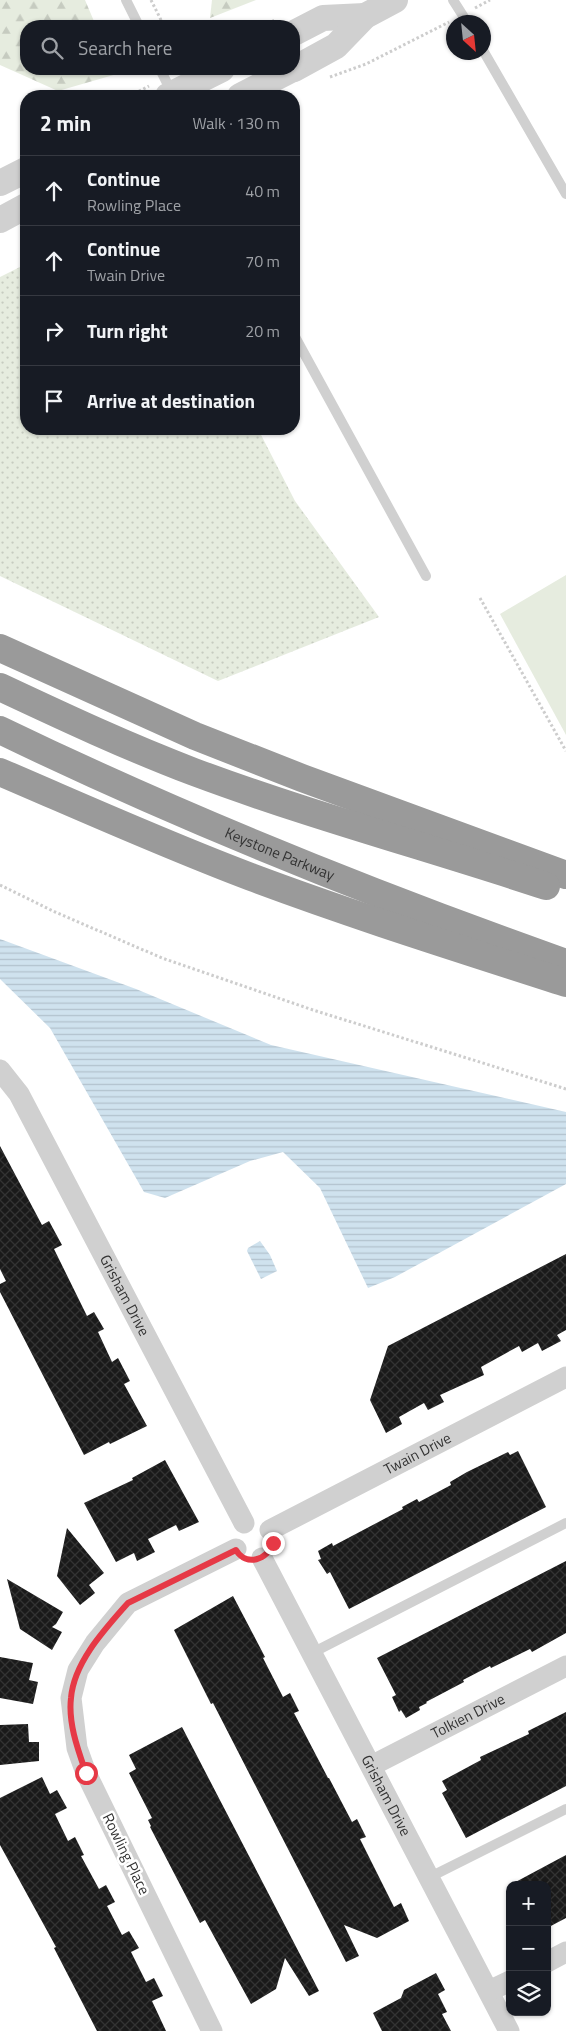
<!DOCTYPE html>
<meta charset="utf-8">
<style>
body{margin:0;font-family:"Titillium Web",sans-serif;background:#242831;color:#f1f3f6}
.controls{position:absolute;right:15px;bottom:15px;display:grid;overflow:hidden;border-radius:10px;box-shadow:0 1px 4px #0004}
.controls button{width:45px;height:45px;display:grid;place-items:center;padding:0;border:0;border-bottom:1px solid #363941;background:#171b24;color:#f1f3f6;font:25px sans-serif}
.compass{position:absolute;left:446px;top:15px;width:45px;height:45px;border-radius:50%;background:#171b24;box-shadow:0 1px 4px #0004;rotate:153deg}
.stop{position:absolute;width:15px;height:15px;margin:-11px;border:4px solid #e63946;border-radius:50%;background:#fff}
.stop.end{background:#e63946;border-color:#fff;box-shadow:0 1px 5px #0008}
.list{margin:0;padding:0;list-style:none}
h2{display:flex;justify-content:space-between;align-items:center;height:65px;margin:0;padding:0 20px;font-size:21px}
h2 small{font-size:16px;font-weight:400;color:#9ea1a6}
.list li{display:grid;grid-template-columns:32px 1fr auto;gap:15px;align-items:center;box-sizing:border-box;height:70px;padding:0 20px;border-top:1px solid #363941}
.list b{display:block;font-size:19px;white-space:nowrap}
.list p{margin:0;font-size:16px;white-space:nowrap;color:#9ea1a6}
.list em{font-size:16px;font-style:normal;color:#9ea1a6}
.icon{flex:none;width:28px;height:28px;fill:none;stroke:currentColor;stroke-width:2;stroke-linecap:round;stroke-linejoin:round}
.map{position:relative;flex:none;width:566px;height:2031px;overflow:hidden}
.search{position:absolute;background:#171b24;box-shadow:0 1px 4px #0004;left:20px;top:20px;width:280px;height:55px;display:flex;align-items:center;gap:12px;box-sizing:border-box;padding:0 18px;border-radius:20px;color:#9ea1a6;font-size:19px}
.panel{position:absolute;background:#171b24;box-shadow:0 1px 4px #0004;left:20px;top:90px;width:280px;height:345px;border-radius:20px}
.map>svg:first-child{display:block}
</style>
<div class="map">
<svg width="566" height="2031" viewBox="0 0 566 2031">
<defs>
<pattern id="grass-dots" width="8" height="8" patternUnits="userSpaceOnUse" patternTransform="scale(1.25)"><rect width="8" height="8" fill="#e6ecdf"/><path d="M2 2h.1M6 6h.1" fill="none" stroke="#c6cbc0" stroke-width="1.8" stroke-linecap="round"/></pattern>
<pattern id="forest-firs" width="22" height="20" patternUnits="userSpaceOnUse" patternTransform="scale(1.25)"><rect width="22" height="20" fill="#e6ecdf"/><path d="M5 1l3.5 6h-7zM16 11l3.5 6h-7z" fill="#c6cbc0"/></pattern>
<pattern id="water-rules" width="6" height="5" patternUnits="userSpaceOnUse" patternTransform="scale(1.25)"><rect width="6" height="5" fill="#cfe2ee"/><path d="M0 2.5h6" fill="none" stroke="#b2c2cd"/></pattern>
<pattern id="building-cross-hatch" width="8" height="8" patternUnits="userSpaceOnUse" patternTransform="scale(1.25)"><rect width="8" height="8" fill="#1a1a1a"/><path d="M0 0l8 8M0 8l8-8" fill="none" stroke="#333"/></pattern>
</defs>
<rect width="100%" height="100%" fill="#fff"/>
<polygon fill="url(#grass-dots)" points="26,264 26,429 258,429 295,501 379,617 218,681 0,576 0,277"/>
<g fill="url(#forest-firs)">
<polygon points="0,0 85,0 96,26 26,26 26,69 115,69 117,74 58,91 0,65"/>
<polygon points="212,0 256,0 210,18"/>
</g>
<polygon fill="#e6ecdf" points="566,575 566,735 500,614"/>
<g fill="url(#water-rules)">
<polygon points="0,939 136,989 271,1045 566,1112 566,1184 395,1277 368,1288 320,1188 283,1152 250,1161 165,1198 144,1192 50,1028 0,979"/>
<polygon points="260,1241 270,1255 277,1271 261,1279 247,1251 248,1248"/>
</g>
<g fill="url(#building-cross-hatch)">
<polygon points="0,1146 42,1225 49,1221 62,1245 54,1249 87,1316 94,1312 104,1329 98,1332 112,1362 118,1358 130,1381 124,1384 147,1426 110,1444 109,1442 84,1455 0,1292 0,1284 6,1281 0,1269"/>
<polygon points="566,1254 566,1330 557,1335 561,1341 542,1351 538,1343 522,1352 519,1346 481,1367 484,1375 440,1395 444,1402 428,1410 424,1403 399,1417 402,1424 386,1433 370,1400 388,1346"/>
<polygon points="518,1451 546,1507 349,1609 330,1572 327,1574 318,1560 321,1559 318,1551 332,1543 333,1546 403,1509 402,1507 417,1499 419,1502 451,1485 450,1482 467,1472 508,1452 510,1455"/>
<polygon points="165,1460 199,1522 179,1531 176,1525 148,1539 155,1552 137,1561 134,1553 116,1562 84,1503 133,1480 132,1478"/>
<polygon points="67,1528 104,1573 89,1585 95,1593 80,1605 57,1576"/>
<polygon points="566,1561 566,1633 532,1652 530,1649 491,1668 490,1666 463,1680 464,1682 426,1702 427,1703 419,1707 420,1710 406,1718 401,1710 399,1712 392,1697 396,1695 377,1658"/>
<polygon points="7,1579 63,1612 56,1624 52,1627 62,1632 52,1650 20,1629"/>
<polygon points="233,1596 265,1657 263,1658 283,1697 290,1693 299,1711 294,1713 328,1778 329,1778 352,1822 357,1819 366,1837 360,1839 394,1907 401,1903 409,1921 377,1938 344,1925 359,1956 346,1962 213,1703 211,1704 174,1630"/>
<polygon points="0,1657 33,1663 29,1680 38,1682 33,1704 0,1698"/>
<polygon points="566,1712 566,1786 466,1838 442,1793 447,1790 442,1781 481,1760 480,1757 529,1734 528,1731"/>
<polygon points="28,1724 29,1742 39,1742 39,1761 0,1765 0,1725"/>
<polygon points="182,1727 319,1991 309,1996 285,1958 276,1989 251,2004 205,1920 200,1923 150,1827 151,1826 148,1820 152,1818 129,1773 136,1769 129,1755"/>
<polygon points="42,1777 50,1794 57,1790 67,1808 55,1814 68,1841 75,1837 84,1855 81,1856 99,1889 106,1885 115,1902 107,1906 122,1935 129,1931 139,1948 131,1952 146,1982 154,1978 163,1996 152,2001 166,2031 97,2031 54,1948 56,1947 0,1845 0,1798"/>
<polygon points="566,1855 566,1918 547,1928 547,1885 510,1885"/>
<polygon points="436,1973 445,1990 438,1994 447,2012 442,2014 451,2031 382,2031 373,2013 401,1998 404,1990"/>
</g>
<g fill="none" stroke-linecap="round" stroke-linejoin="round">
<g stroke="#cdcdcd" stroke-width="3" stroke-dasharray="2.5 2.5" stroke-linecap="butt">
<polyline points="151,0 164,26"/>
<polyline points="475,8 490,0"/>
<polyline points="263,26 275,20"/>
<polyline points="330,77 366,64 449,22"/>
<polyline points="130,96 149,86"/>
<polyline points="480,598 566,751"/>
<polyline points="0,885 55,912 162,958 313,1010 566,1089"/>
</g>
<g stroke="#d0d0d0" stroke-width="10">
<polyline points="126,0 139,26"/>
<polyline points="453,0 467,22"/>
<polyline points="484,52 566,194"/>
<polyline points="160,69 172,93"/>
<polyline points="294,335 426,576"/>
<polyline points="312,1653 566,1523"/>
<polyline points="430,1877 566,1809"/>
</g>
<g stroke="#d0d0d0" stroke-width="21">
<path id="s1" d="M0,1070l19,24 225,429"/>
<path id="s2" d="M270,1530l296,-153"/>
<path id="s3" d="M262,1558l247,473"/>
<path id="s4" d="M371,1766l195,-100"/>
<polyline points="547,1962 566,1952"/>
<polyline points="489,1991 510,1981"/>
<polyline points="212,2031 86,1773 77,1748 71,1698 78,1670 95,1643 128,1603 236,1549"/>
</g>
<g stroke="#d0d0d0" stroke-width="26">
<polyline points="294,33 323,18 365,16"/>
<polyline points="294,69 336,46 365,16 395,0"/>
<polyline points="168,96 222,69"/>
<polyline points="240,96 293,69"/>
<polyline points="0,183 26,170"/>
<polyline points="0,220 26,206"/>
</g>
<g stroke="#9a9a9a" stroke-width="28">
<polyline points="0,648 195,736 302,778 566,875"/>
<path d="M0,687c64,30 128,60 194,85 115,43 234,75 352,114"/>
<path id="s5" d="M0,730c184,89 374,165 566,233"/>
<path d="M0,772c84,36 166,73 251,105 104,39 210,72 315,106"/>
</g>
</g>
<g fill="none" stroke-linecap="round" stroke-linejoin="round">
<path stroke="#e63946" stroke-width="6" d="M86,1773c-8,-23 -18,-50 -15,-75 3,-36 34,-69 57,-95l108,-53c10,17 32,10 37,-7"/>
</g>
<g text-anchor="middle" stroke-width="5" stroke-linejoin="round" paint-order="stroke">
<g font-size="15" fill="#333" stroke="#fff">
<text dy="5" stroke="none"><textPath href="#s5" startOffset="306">Keystone Parkway</textPath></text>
<text dy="5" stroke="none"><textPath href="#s1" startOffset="258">Grisham Drive</textPath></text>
<text dy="5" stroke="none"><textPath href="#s2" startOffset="166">Twain Drive</textPath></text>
<text dy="5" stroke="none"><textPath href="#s4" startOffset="109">Tolkien Drive</textPath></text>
<text dy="5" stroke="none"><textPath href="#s3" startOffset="268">Grisham Drive</textPath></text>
<text transform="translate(126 1854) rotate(64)" y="5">Rowling Place</text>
</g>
</g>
</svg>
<div class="controls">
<button>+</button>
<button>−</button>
<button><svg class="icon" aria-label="layers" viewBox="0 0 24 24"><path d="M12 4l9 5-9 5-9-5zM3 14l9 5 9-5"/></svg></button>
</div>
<svg class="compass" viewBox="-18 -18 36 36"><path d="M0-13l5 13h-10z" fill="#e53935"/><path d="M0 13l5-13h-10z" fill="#9ea1a6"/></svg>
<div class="stop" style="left:86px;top:1773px"></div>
<div class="stop end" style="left:273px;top:1543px"></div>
<div class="search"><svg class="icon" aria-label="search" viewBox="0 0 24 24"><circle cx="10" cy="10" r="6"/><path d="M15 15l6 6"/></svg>Search here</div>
<section class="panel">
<h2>2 min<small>Walk · 130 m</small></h2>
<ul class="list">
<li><svg class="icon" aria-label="ahead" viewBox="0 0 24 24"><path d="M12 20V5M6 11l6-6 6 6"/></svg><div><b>Continue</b><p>Rowling Place</p></div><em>40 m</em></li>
<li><svg class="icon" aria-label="ahead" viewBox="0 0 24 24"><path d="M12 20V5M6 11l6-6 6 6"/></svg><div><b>Continue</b><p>Twain Drive</p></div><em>70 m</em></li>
<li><svg class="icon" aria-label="right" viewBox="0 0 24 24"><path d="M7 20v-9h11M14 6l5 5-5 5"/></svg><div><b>Turn right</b></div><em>20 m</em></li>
<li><svg class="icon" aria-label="arrive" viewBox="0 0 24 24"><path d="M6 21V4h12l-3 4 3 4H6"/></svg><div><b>Arrive at destination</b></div></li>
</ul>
</section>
</div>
